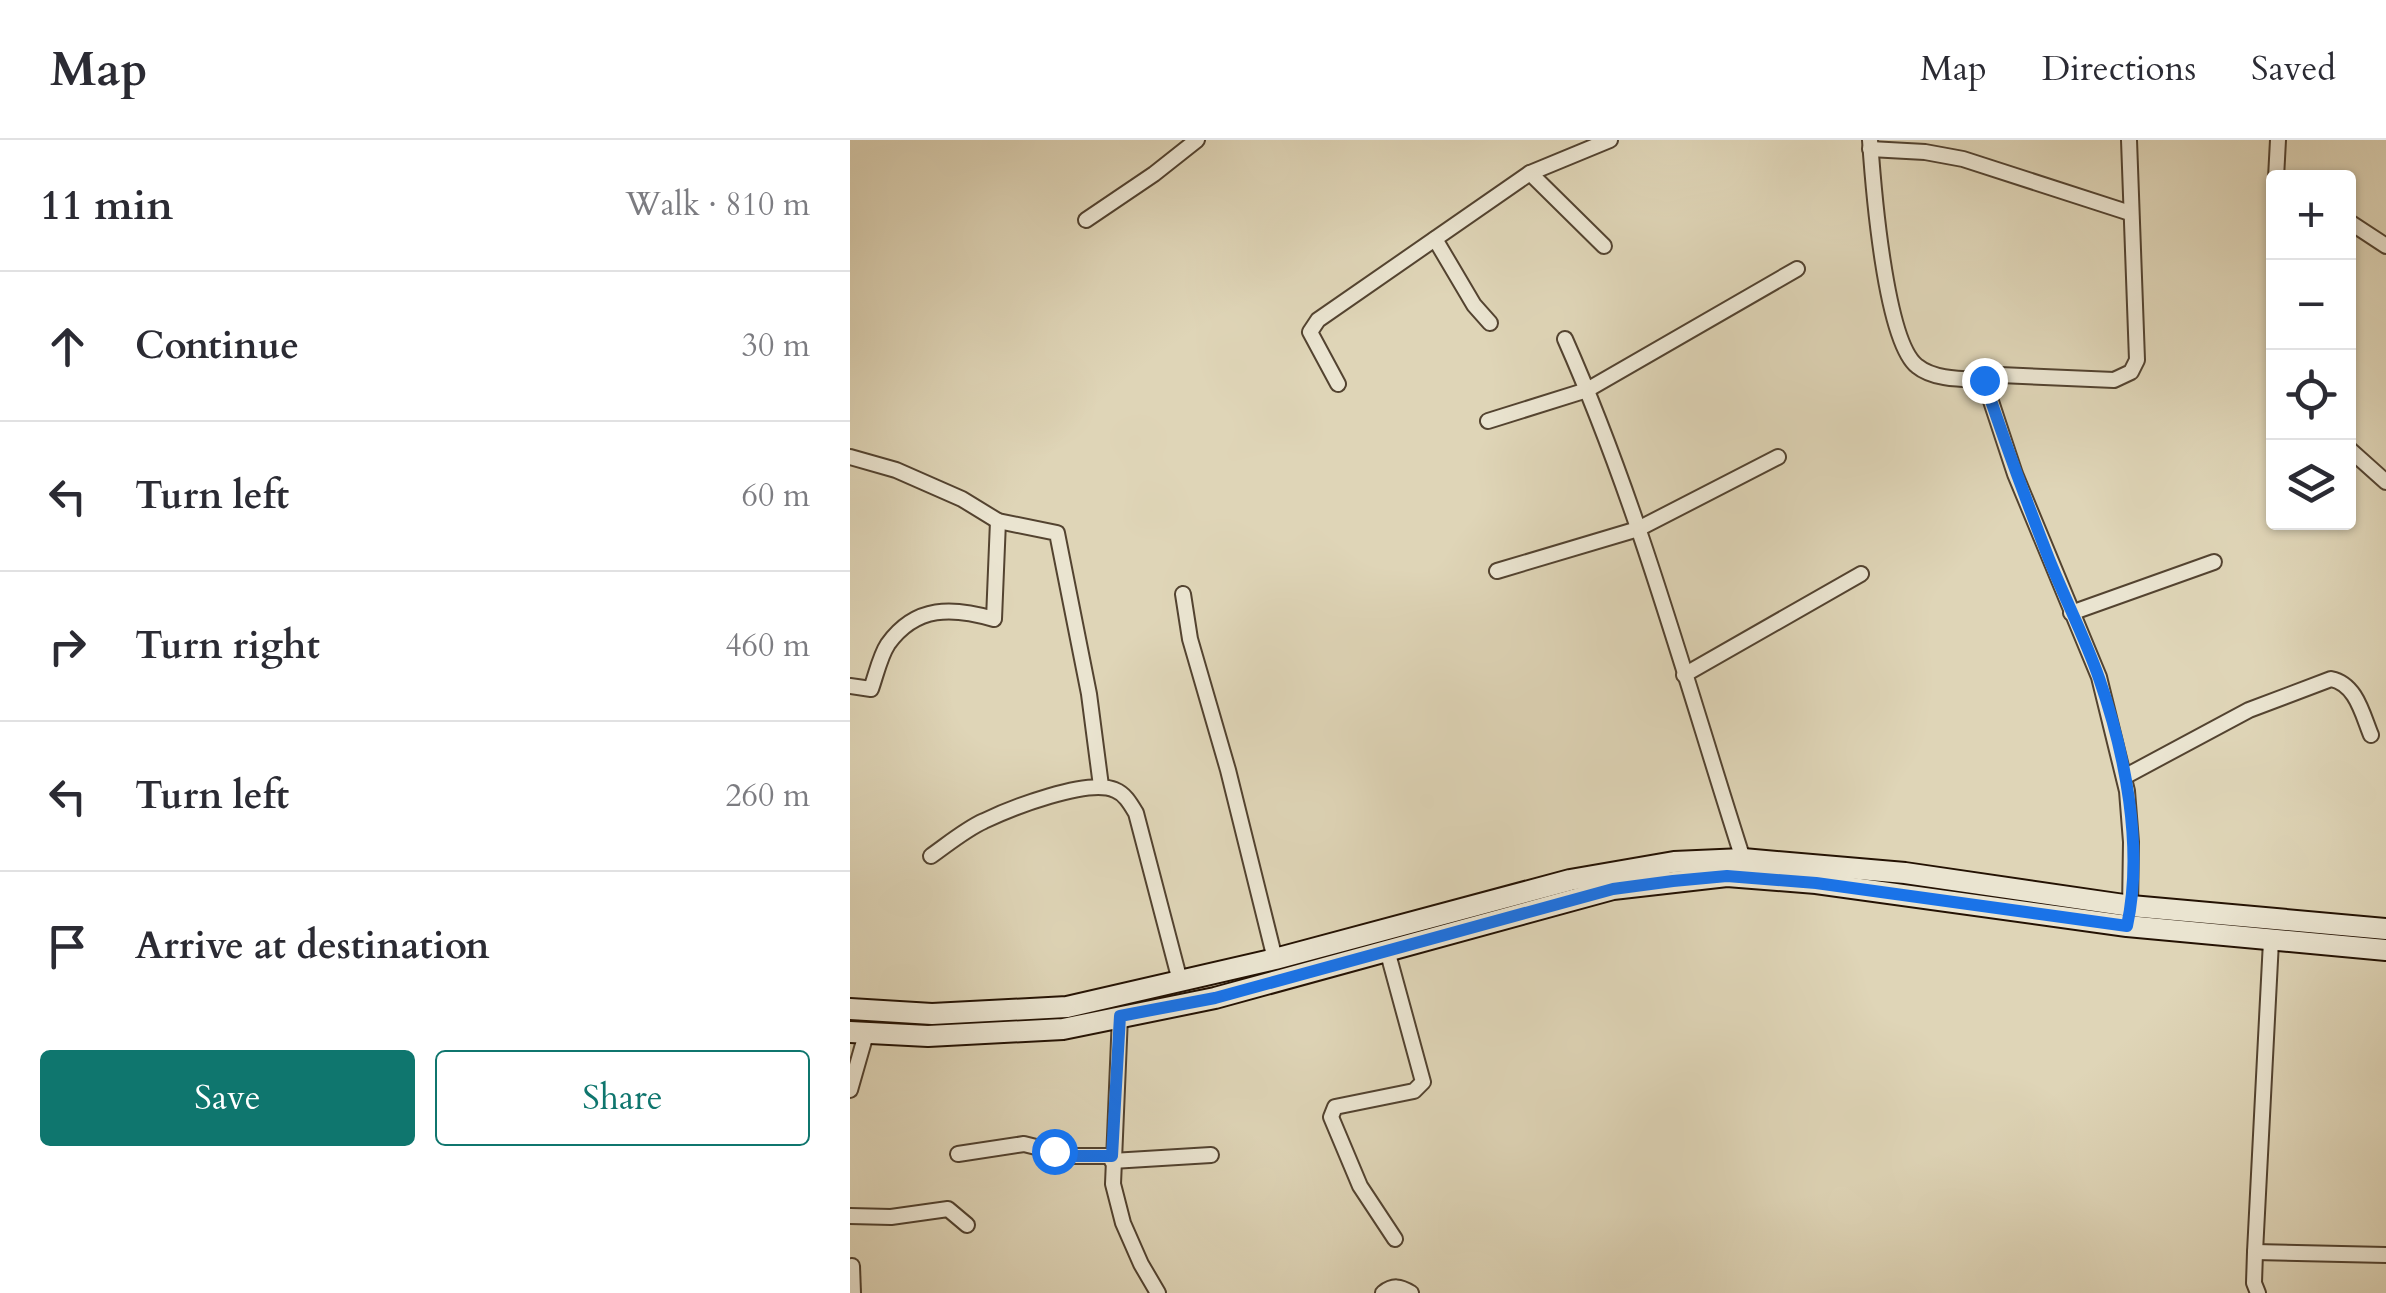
<!DOCTYPE html>
<meta charset="utf-8">
<style>
body{margin:0;font-family:Cardo,serif;background:#f7f7f7;color:#2b2b33}
.controls{position:absolute;right:30px;top:30px;display:grid;overflow:hidden;border-radius:10px;box-shadow:0 2px 8px #0004}
.controls button{width:90px;height:90px;display:grid;place-items:center;padding:0;border:0;border-bottom:2px solid #e1e1e2;background:#fff;color:#2b2b33;font:50px sans-serif}
.stop{position:absolute;width:30px;height:30px;margin:-22px;border:8px solid #1a73e8;border-radius:50%;background:#fff}
.stop.end{background:#1a73e8;border-color:#fff;box-shadow:0 2px 10px #0008}
.list{margin:0;padding:0;list-style:none}
h2{display:flex;justify-content:space-between;align-items:center;height:130px;margin:0;padding:0 40px;font-size:42px}
h2 small{font-size:32px;font-weight:400;color:#7c7c81}
.list li{display:grid;grid-template-columns:65px 1fr auto;gap:30px;align-items:center;box-sizing:border-box;height:150px;padding:0 40px;border-top:2px solid #e1e1e2}
.list b{display:block;font-size:38px;white-space:nowrap}
.list em{font-size:32px;font-style:normal;color:#7c7c81}
.actions{display:flex;gap:20px;padding:30px 40px}
.actions a{flex:1;padding:22px 0;border:2px solid #0f766e;border-radius:10px;text-align:center;font-size:35px;color:#0f766e}
.actions .main{background:#0f766e;color:#fff}
.icon{flex:none;width:55px;height:55px;fill:none;stroke:currentColor;stroke-width:2;stroke-linecap:round;stroke-linejoin:round}
.map{position:relative;flex:none;width:1536px;height:1153px;overflow:hidden}
header{display:flex;align-items:center;gap:60px;box-sizing:border-box;height:140px;padding:0 50px;background:#fff;border-bottom:2px solid #e1e1e2}
header strong{font-size:48px}
nav{display:flex;gap:55px;margin-inline-start:auto;font-size:35px}
main{display:flex}
aside{flex:1;background:#fff}
.map>svg:first-child{display:block}
</style>
<header>
<strong>Map</strong>
<nav><a>Map</a><a>Directions</a><a>Saved</a></nav>
</header>
<main>
<aside>
<h2>11 min<small>Walk · 810 m</small></h2>
<ul class="list">
<li><svg class="icon" aria-label="ahead" viewBox="0 0 24 24"><path d="M12 20V5M6 11l6-6 6 6"/></svg><div><b>Continue</b></div><em>30 m</em></li>
<li><svg class="icon" aria-label="left" viewBox="0 0 24 24"><path d="M17 20v-9H6M10 6l-5 5 5 5"/></svg><div><b>Turn left</b></div><em>60 m</em></li>
<li><svg class="icon" aria-label="right" viewBox="0 0 24 24"><path d="M7 20v-9h11M14 6l5 5-5 5"/></svg><div><b>Turn right</b></div><em>460 m</em></li>
<li><svg class="icon" aria-label="left" viewBox="0 0 24 24"><path d="M17 20v-9H6M10 6l-5 5 5 5"/></svg><div><b>Turn left</b></div><em>260 m</em></li>
<li><svg class="icon" aria-label="arrive" viewBox="0 0 24 24"><path d="M6 21V4h12l-3 4 3 4H6"/></svg><div><b>Arrive at destination</b></div></li>
</ul>
<div class="actions"><a class="main">Save</a><a>Share</a></div>
</aside>
<div class="map">
<svg width="1536" height="1153" viewBox="0 0 1536 1153">
<rect width="100%" height="100%" fill="#dfd5b7"/>
<filter id="stains"><feTurbulence type="fractalNoise" baseFrequency=".002" numOctaves="4"/><feColorMatrix values="0 0 0 0 .2 0 0 0 0 .09 0 0 0 0 .02 0 0 0 .5 -.17"/></filter>
<radialGradient id="worn" r=".72"><stop offset=".6" stop-color="#630" stop-opacity="0"/><stop offset="1" stop-color="#630" stop-opacity=".3"/></radialGradient>
<g fill="none" stroke-linecap="round" stroke-linejoin="round">
<defs>
<g id="minor">
<path d="M1020,0c3,44 15,201 47,226 17,14 46,13 67,14l31,94 84,203 28,114 4,51 -1,68"/>
<polyline points="1020,9 1075,12 1113,19 1280,73"/>
<polyline points="680,33 754,106"/>
<polyline points="1426,38 1428,0"/>
<polyline points="236,80 304,34 347,0"/>
<polyline points="1498,81 1536,106"/>
<polyline points="585,99 624,165 640,183"/>
<path d="M715,199c74,167 122,346 178,520"/>
<polyline points="1134,240 1150,235 1264,240 1281,232 1287,220 1279,0"/>
<polyline points="488,244 460,192 468,180 680,33 760,0"/>
<polyline points="638,281 737,250 947,129"/>
<polyline points="1498,308 1536,342"/>
<polyline points="0,317 46,330 112,359 148,381 207,393 239,554 251,646"/>
<polyline points="647,431 788,389 928,317"/>
<polyline points="333,454 340,499 378,630 425,819"/>
<polyline points="1221,473 1364,422"/>
<polyline points="834,535 1011,434"/>
<path d="M0,546l21,3c5,-14 9,-33 17,-45 28,-39 65,-37 106,-25l4,-98"/>
<path d="M1274,637l125,-67 82,-31c25,5 31,34 40,56"/>
<path d="M81,716c17,-12 35,-27 53,-35 27,-13 104,-43 131,-31 10,4 15,13 21,23l44,168"/>
<polyline points="537,810 573,942 564,951 485,967 481,977 510,1046 545,1099"/>
<polyline points="270,876 263,1044 273,1083 291,1124 308,1153"/>
<polyline points="0,950 16,894"/>
<polyline points="108,1014 174,1004 222,1016 262,1016"/>
<polyline points="262,1021 361,1015"/>
<polyline points="0,1076 41,1077 98,1069 117,1085"/>
<polyline points="1405,1112 1536,1115"/>
<polyline points="2,1126 3,1153"/>
<path d="M533,1153c10,-8 17,-7 28,0"/>
<polyline points="1408,1153 1404,1143 1405,1112 1421,801"/>
</g>
<g id="secondary">
<polyline points="0,869 82,874 217,867 425,819 720,740 824,722 893,719 1055,733 1281,766 1536,789"/>
<polyline points="0,892 78,896 213,889 365,858 763,749 877,736 966,743 1277,786 1536,810"/>
</g>
</defs>
<use href="#minor" stroke="#534330" stroke-width="18"/>
<use href="#secondary" stroke="#241203" stroke-width="24"/>
<use href="#minor" stroke="#eae4d0" stroke-width="14"/>
<use href="#secondary" stroke="#eae4d0" stroke-width="20"/>
</g>
<g fill="none" stroke-linecap="round" stroke-linejoin="round">
<path stroke="#1a73e8" stroke-width="12" d="M204,1011l18,5h40l8,-140 95,-18 398,-109 60,-8 54,-5 89,7 311,43c17,-79 -2,-173 -28,-248 -14,-40 -34,-79 -50,-119 -23,-59 -45,-119 -65,-179"/>
</g>
<rect width="100%" height="100%" filter="url(#stains)"/>
<rect width="100%" height="100%" fill="url(#worn)"/>
</svg>
<div class="controls">
<button>+</button>
<button>−</button>
<button><svg class="icon" aria-label="locate" viewBox="0 0 24 24"><circle cx="12" cy="12" r="6"/><path d="M12 2v4M12 18v4M2 12h4M18 12h4"/></svg></button>
<button><svg class="icon" aria-label="layers" viewBox="0 0 24 24"><path d="M12 4l9 5-9 5-9-5zM3 14l9 5 9-5"/></svg></button>
</div>
<div class="stop" style="left:204px;top:1011px"></div>
<div class="stop end" style="left:1134px;top:240px"></div>
</div>
</main>
